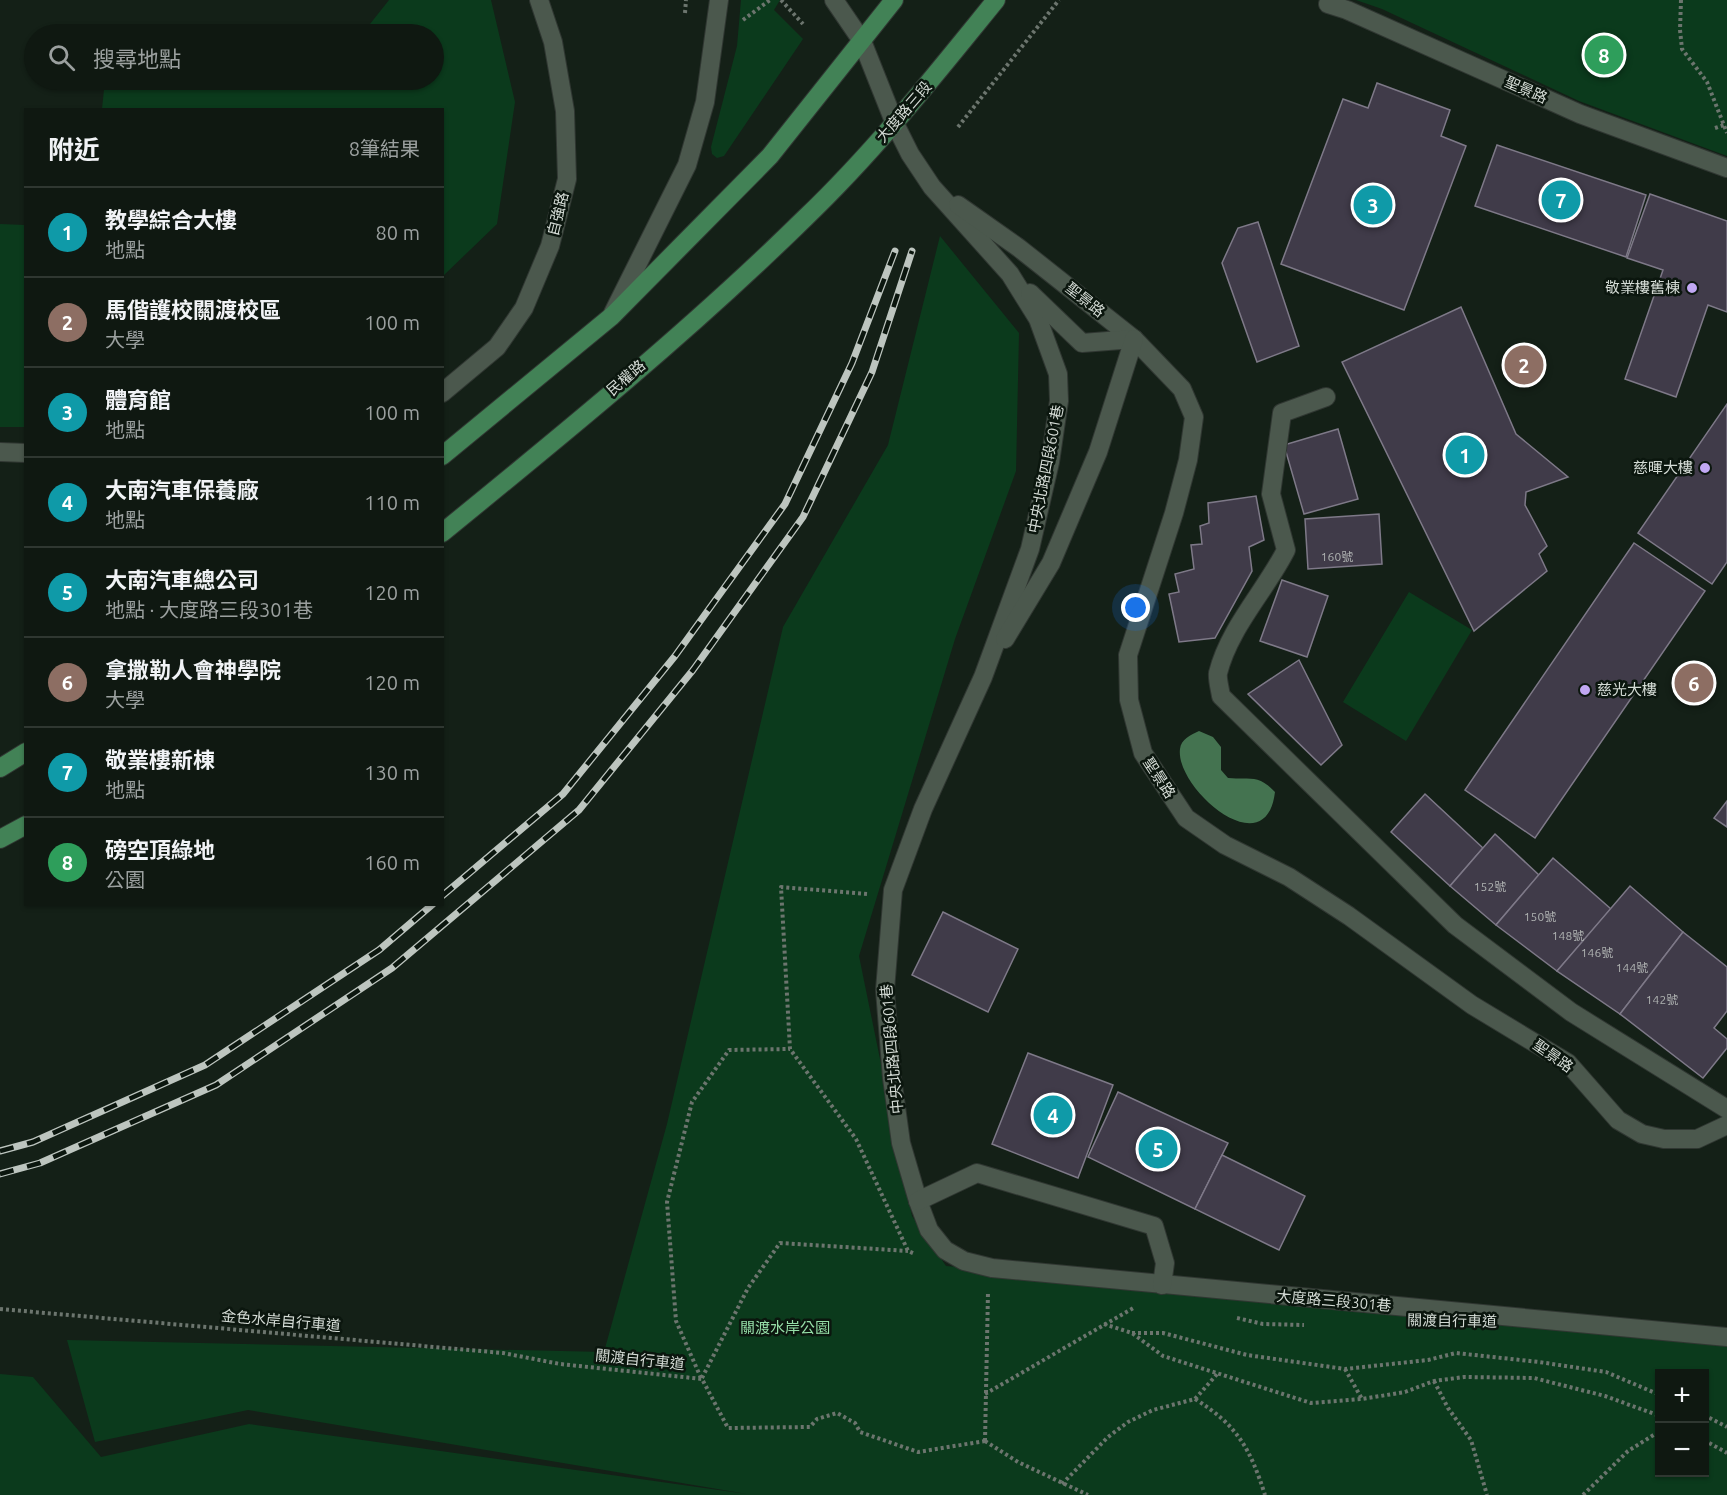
<!DOCTYPE html>
<html lang="zh-TW">
<meta charset="utf-8">
<style>
body{margin:0;font-family:Ubuntu,"Noto Sans TC",sans-serif;background:#18211a;color:#f1f3f6}
.controls{position:absolute;right:18px;bottom:18px;display:grid;overflow:hidden;border-radius:0px;box-shadow:0 2px 4px #0004}
.controls button{width:54px;height:54px;display:grid;place-items:center;padding:0;border:0;border-bottom:2px solid #2f3731;background:#0f1811;color:#f1f3f6;font:30px sans-serif}
.you{position:absolute;left:1136px;top:608px;width:21px;height:21px;margin:-15px;border:4px solid #fff;border-radius:50%;background:#1a73e8;box-shadow:0 0 0 9px #1a73e833}
.badge{display:grid;place-items:center;width:39px;height:39px;border-radius:50%;background:#0f766e;color:#fff;font-size:20px;font-weight:700}
.pin{position:absolute;translate:-50% -50%;border:3px solid #fff;box-shadow:0 2px 6px #0006}
.list{margin:0;padding:0;list-style:none}
h2{display:flex;justify-content:space-between;align-items:center;height:78px;margin:0;padding:0 24px;font-size:26px}
h2 small{font-size:20px;font-weight:400;color:#9ba09f}
.list li{display:grid;grid-template-columns:39px 1fr auto;gap:18px;align-items:center;box-sizing:border-box;height:90px;padding:0 24px;border-top:2px solid #2f3731}
.list b{display:block;font-size:22px;white-space:nowrap}
.list p{margin:0;font-size:20px;white-space:nowrap;color:#9ba09f}
.list em{font-size:20px;font-style:normal;color:#9ba09f}
.icon{flex:none;width:33px;height:33px;fill:none;stroke:currentColor;stroke-width:2;stroke-linecap:round;stroke-linejoin:round}
.map{position:relative;flex:none;width:1727px;height:1495px;overflow:hidden}
.search{position:absolute;background:#0f1811;box-shadow:0 2px 4px #0004;left:24px;top:24px;width:420px;height:66px;display:flex;align-items:center;gap:15px;box-sizing:border-box;padding:0 21px;border-radius:33px;color:#9ba09f;font-size:22px}
.panel{position:absolute;background:#0f1811;box-shadow:0 2px 4px #0004;left:24px;top:108px;width:420px;height:798px;border-radius:0px}
.map>svg:first-child{display:block}
</style>
<div class="map">
<svg width="1727" height="1495" viewBox="0 0 1727 1495">
<rect width="100%" height="100%" fill="#142017"/>
<g fill="#0b3a1c" fill-rule="evenodd">
<polygon points="389,0 491,0 515,102 497,224 443,276 442,110 102,109 105,80 434,80 434,34 111,34 112,30 370,24"/>
<polygon points="741,0 780,0 774,10 803,39 724,156 717,158 712,154 711,147 737,46"/>
<polygon points="1356,0 1727,0 1727,156 1579,101 1382,9"/>
<polygon points="0,224 25,225 25,427 0,427"/>
<path d="M940,236l79,97 -3,138 -61,168 -96,317 53,260 34,50 781,68v161h-1727v-121l33,3 68,80 148,-33 498,70 -499,-84 -153,32 -28,-102 537,12 63,-228 116,-497 105,-182zM1660,1374h44v98h-44z"/>
<polygon points="1409,592 1472,630 1406,741 1343,702"/>
</g>
<path fill="#447350" d="M1199,731l14,6 8,10v23l7,8c23,2 30,-4 47,14 -9,75 -100,-4 -95,-43 1,-10 11,-14 19,-18z"/>
<g fill="#403b49" stroke="#7e7988" stroke-width="1.5">
<polygon points="1377,83 1450,110 1441,136 1466,146 1404,310 1281,264 1343,99 1368,108"/>
<polygon points="1497,145 1646,195 1626,257 1475,206"/>
<polygon points="1650,194 1727,221 1727,312 1708,305 1676,397 1625,379 1663,270 1627,258"/>
<polygon points="1258,222 1299,346 1257,362 1222,263 1238,228"/>
<polygon points="1461,307 1516,434 1568,477 1526,492 1525,505 1547,546 1539,554 1547,571 1474,631 1342,362"/>
<polygon points="1727,404 1727,562 1712,584 1638,533"/>
<polygon points="1338,429 1358,499 1304,514 1284,445"/>
<polygon points="1256,496 1264,540 1249,547 1252,571 1215,638 1179,642 1169,594 1179,592 1175,574 1194,569 1191,545 1202,544 1200,526 1209,523 1208,503"/>
<polygon points="1379,514 1382,564 1308,569 1305,519"/>
<polygon points="1634,543 1705,591 1535,838 1465,790"/>
<polygon points="1282,580 1328,596 1307,657 1260,641"/>
<polygon points="1299,660 1342,745 1321,765 1248,694"/>
<polygon points="1425,794 1483,848 1450,886 1391,832"/>
<polygon points="1727,801 1727,827 1714,818"/>
<polygon points="1495,834 1539,875 1496,925 1450,886"/>
<polygon points="1553,858 1611,909 1557,971 1496,925"/>
<polygon points="1630,886 1683,932 1620,1014 1557,971"/>
<polygon points="943,912 1018,949 988,1012 912,975"/>
<polygon points="1683,932 1727,967 1727,1011 1714,1028 1727,1039 1727,1048 1703,1078 1620,1014"/>
<polygon points="1028,1053 1113,1085 1078,1178 992,1144"/>
<polygon points="1118,1092 1228,1143 1195,1209 1088,1157"/>
<polygon points="1222,1155 1305,1196 1279,1250 1195,1209"/>
</g>
<g fill="none" stroke-linecap="round" stroke-linejoin="round">
<defs>
<g id="minor">
<polyline points="834,0 862,41 895,124 910,154 932,187 1010,274 1038,319 1058,374 1059,401 1050,462 1030,549 983,677 923,809 893,890 885,990 892,1078 901,1143 918,1201 929,1230 945,1250 964,1261 992,1268 1727,1337"/>
<polyline points="1328,4 1347,10 1580,114 1727,168"/>
<polyline points="958,205 1019,248 1134,339 1182,389 1194,417 1188,460 1174,513 1128,655 1129,700 1143,753 1186,818 1225,845 1289,877 1349,916 1472,1005 1568,1063 1618,1120 1642,1134 1664,1139 1697,1139 1727,1125"/>
<polyline points="1030,293 1082,343 1134,339"/>
<polyline points="613,313 687,165 705,102 719,0"/>
<polyline points="442,393 497,347 524,308 550,246 567,179 565,111 553,42 539,0"/>
<path d="M1326,397l-44,16 -11,81 15,56c-20,40 -57,78 -68,123 -1,6 2,16 3,23l234,229 116,87 156,97"/>
<polyline points="0,452 26,453"/>
<polyline points="1005,639 1051,563 1098,452 1134,339"/>
<polyline points="918,1201 977,1173 1154,1226 1165,1263 1162,1285"/>
</g>
<g id="major">
<polyline points="442,456 612,316 770,156 894,0"/>
<path d="M442,533c124,-101 249,-203 363,-315 70,-67 130,-143 191,-218"/>
<polyline points="0,768 26,752"/>
<polyline points="0,839 26,825"/>
</g>
</defs>
<use href="#minor" stroke="#303732" stroke-width="20"/>
<use href="#major" stroke="#303732" stroke-width="20"/>
<g stroke="#6c756e" stroke-width="4" stroke-dasharray="3 3" stroke-linecap="butt">
<polyline points="781,0 803,24"/>
<polyline points="1681,0 1680,30 1682,49 1707,82 1727,133"/>
<polyline points="685,13 686,0"/>
<polyline points="743,20 770,0"/>
<polyline points="958,127 1059,0"/>
<polyline points="1715,128 1724,125"/>
<polyline points="867,894 781,887 790,1049 856,1139 908,1251 915,1254"/>
<polyline points="0,1309 503,1353 560,1364 702,1379 728,1428 810,1427 817,1419 837,1413 855,1423 860,1432 918,1452 985,1441"/>
<polyline points="1237,1318 1263,1324 1304,1325"/>
<polyline points="1104,1324 1132,1333 1163,1356 1311,1403 1362,1399 1405,1392 1434,1381 1464,1377 1534,1378 1605,1396 1660,1416"/>
<polyline points="1132,1333 1163,1333 1247,1355 1345,1369 1428,1360 1456,1353 1539,1362 1606,1372 1660,1395"/>
<polyline points="1345,1369 1362,1399"/>
<polyline points="701,1378 676,1321 667,1202 692,1102 729,1050 790,1049"/>
<polyline points="702,1378 748,1288 780,1243 908,1251"/>
<polyline points="1434,1381 1448,1408 1471,1440 1487,1495"/>
<polyline points="985,1394 1135,1307"/>
<path d="M1195,1399c42,26 55,49 70,96"/>
<polyline points="1704,1415 1727,1427"/>
<polyline points="1704,1440 1727,1453"/>
<polyline points="985,1441 988,1292"/>
<polyline points="985,1441 1018,1462 1088,1495"/>
<polyline points="1062,1484 1108,1437 1128,1422 1153,1410 1195,1399 1219,1372"/>
<polyline points="1583,1495 1628,1451 1660,1431"/>
</g>
<use href="#minor" stroke="#4b584d" stroke-width="18"/>
<use href="#major" stroke="#428256" stroke-width="18"/>
<defs>
<g id="rail">
<polyline points="442,896 563,794 675,656 785,504 852,363 895,251"/>
<polyline points="0,1151 33,1142 205,1065 379,950 433,904"/>
<polyline points="0,1174 40,1163 216,1085 392,968 579,810 693,670 803,517 872,372 912,251"/>
</g>
</defs>
<use href="#rail" stroke="#bdc5bf" stroke-width="7"/>
<use href="#rail" stroke="#0b160e" stroke-width="4.5" stroke-dasharray="14" stroke-linecap="butt"/>
</g>
<g fill="#c1a8f3" stroke="#0b160e" stroke-width="2">
<circle cx="1692" cy="288" r="6"/>
<circle cx="1705" cy="468" r="6"/>
<circle cx="1585" cy="690" r="6"/>
</g>
<g text-anchor="middle" stroke-width="5" stroke-linejoin="round" paint-order="stroke">
<g font-size="12" fill="#afb3b2">
<text x="1337" y="561">160號</text>
<text x="1490" y="891">152號</text>
<text x="1540" y="921">150號</text>
<text x="1568" y="940">148號</text>
<text x="1597" y="957">146號</text>
<text x="1632" y="972">144號</text>
<text x="1662" y="1004">142號</text>
</g>
<g font-size="15" fill="#d4dbd5" stroke="#0b160e">
<text transform="translate(1526 90) rotate(24)" y="5">聖景路</text>
<text transform="translate(904 112) rotate(-49)" y="5">大度路三段</text>
<text transform="translate(558 214) rotate(-76)" y="5">自強路</text>
<text transform="translate(1085 300) rotate(38)" y="5">聖景路</text>
<text transform="translate(626 378) rotate(-41)" y="5">民權路</text>
<text transform="translate(1046 469) rotate(-79)" y="5">中央北路四段601巷</text>
<text transform="translate(1159 778) rotate(57)" y="5">聖景路</text>
<text transform="translate(892 1049) rotate(-95)" y="5">中央北路四段601巷</text>
<text transform="translate(1553 1056) rotate(35)" y="5">聖景路</text>
<text transform="translate(1334 1301) rotate(5)" y="5">大度路三段301巷</text>
<text transform="translate(281 1321) rotate(5)" y="5">金色水岸自行車道</text>
<text transform="translate(1452 1321) rotate(1)" y="5">關渡自行車道</text>
<text transform="translate(640 1360) rotate(6)" y="5">關渡自行車道</text>
</g>
<g font-size="15" fill="#d4dbd5" stroke="#0b160e" text-anchor="end">
<text x="1680" y="293">敬業樓舊棟</text>
<text x="1693" y="473">慈暉大樓</text>
<text x="1597" y="695" text-anchor="start">慈光大樓</text>
</g>
<g font-size="15" fill="#96dfa8" stroke="#0b160e">
<text x="785" y="1333">關渡水岸公園</text>
</g>
</g>
</svg>
<div class="controls">
<button>+</button>
<button>−</button>
</div>
<div class="you"></div>
<div class="pin badge" style="left:1465px;top:455px;background:#0f9aa8">1</div>
<div class="pin badge" style="left:1524px;top:365px;background:#8d6e63">2</div>
<div class="pin badge" style="left:1373px;top:205px;background:#0f9aa8">3</div>
<div class="pin badge" style="left:1053px;top:1115px;background:#0f9aa8">4</div>
<div class="pin badge" style="left:1158px;top:1149px;background:#0f9aa8">5</div>
<div class="pin badge" style="left:1694px;top:683px;background:#8d6e63">6</div>
<div class="pin badge" style="left:1561px;top:200px;background:#0f9aa8">7</div>
<div class="pin badge" style="left:1604px;top:55px;background:#2e9e5b">8</div>
<div class="search"><svg class="icon" aria-label="search" viewBox="0 0 24 24"><circle cx="10" cy="10" r="6"/><path d="M15 15l6 6"/></svg>搜尋地點</div>
<section class="panel">
<h2>附近<small>8筆結果</small></h2>
<ul class="list">
<li><span class="badge" style="background:#0f9aa8">1</span><div><b>教學綜合大樓</b><p>地點</p></div><em>80 m</em></li>
<li><span class="badge" style="background:#8d6e63">2</span><div><b>馬偕護校關渡校區</b><p>大學</p></div><em>100 m</em></li>
<li><span class="badge" style="background:#0f9aa8">3</span><div><b>體育館</b><p>地點</p></div><em>100 m</em></li>
<li><span class="badge" style="background:#0f9aa8">4</span><div><b>大南汽車保養廠</b><p>地點</p></div><em>110 m</em></li>
<li><span class="badge" style="background:#0f9aa8">5</span><div><b>大南汽車總公司</b><p>地點 · 大度路三段301巷</p></div><em>120 m</em></li>
<li><span class="badge" style="background:#8d6e63">6</span><div><b>拿撒勒人會神學院</b><p>大學</p></div><em>120 m</em></li>
<li><span class="badge" style="background:#0f9aa8">7</span><div><b>敬業樓新棟</b><p>地點</p></div><em>130 m</em></li>
<li><span class="badge" style="background:#2e9e5b">8</span><div><b>磅空頂綠地</b><p>公園</p></div><em>160 m</em></li>
</ul>
</section>
</div>
